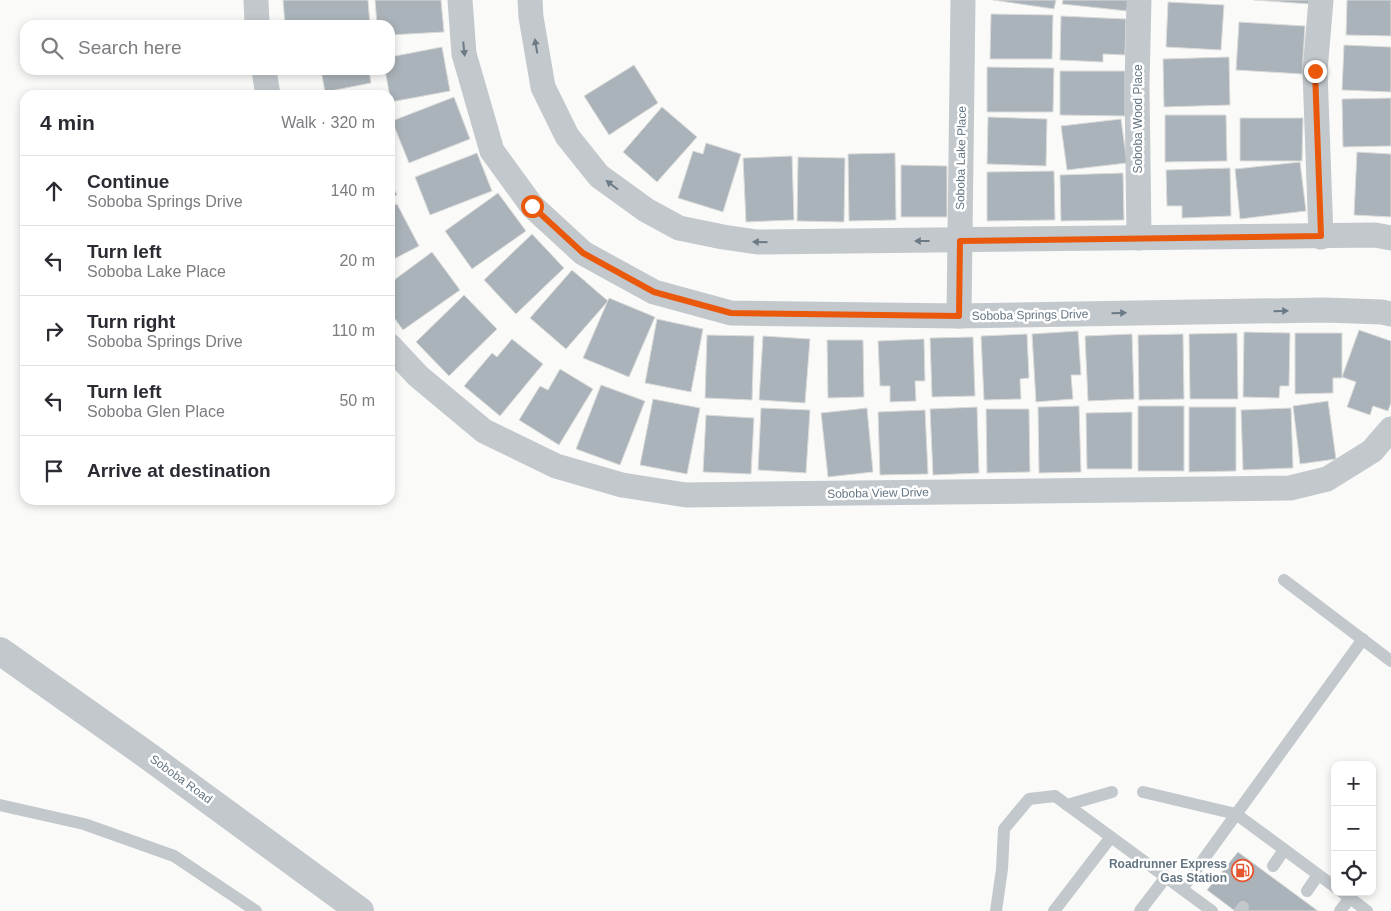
<!DOCTYPE html>
<meta charset="utf-8">
<style>
body{margin:0;font-family:Arial,sans-serif;background:#f2f2f3;color:#2b2b33}
.controls{position:absolute;right:15px;bottom:15px;display:grid;overflow:hidden;border-radius:10px;box-shadow:0 2px 8px #0003}
.controls button{width:45px;height:45px;display:grid;place-items:center;padding:0;border:0;border-bottom:1px solid #e1e1e2;background:#fff;color:#2b2b33;font:25px sans-serif}
.stop{position:absolute;width:15px;height:15px;margin:-11px;border:4px solid #ea580c;border-radius:50%;background:#fff}
.stop.end{background:#ea580c;border-color:#fff;box-shadow:0 1px 5px #0008}
.list{margin:0;padding:0;list-style:none}
h2{display:flex;justify-content:space-between;align-items:center;height:65px;margin:0;padding:0 20px;font-size:21px}
h2 small{font-size:16px;font-weight:400;color:#7c7c81}
.list li{display:grid;grid-template-columns:32px 1fr auto;gap:15px;align-items:center;box-sizing:border-box;height:70px;padding:0 20px;border-top:1px solid #e1e1e2}
.list b{display:block;font-size:19px;white-space:nowrap}
.list p{margin:0;font-size:16px;white-space:nowrap;color:#7c7c81}
.list em{font-size:16px;font-style:normal;color:#7c7c81}
.icon{flex:none;width:28px;height:28px;fill:none;stroke:currentColor;stroke-width:2;stroke-linecap:round;stroke-linejoin:round}
.map{position:relative;flex:none;width:1391px;height:911px;overflow:hidden}
.search{position:absolute;background:#fff;box-shadow:0 2px 8px #0003;left:20px;top:20px;width:375px;height:55px;display:flex;align-items:center;gap:12px;box-sizing:border-box;padding:0 18px;border-radius:15px;color:#7c7c81;font-size:19px}
.panel{position:absolute;background:#fff;box-shadow:0 2px 8px #0003;left:20px;top:90px;width:375px;height:415px;border-radius:15px}
.map>svg:first-child{display:block}
</style>
<div class="map">
<svg width="1391" height="911" viewBox="0 0 1391 911">
<rect width="100%" height="100%" fill="#fafaf8"/>
<g fill="#aab3b9" stroke="#dcdcda">
<polygon points="283,0 368,0 370,25 285,25"/>
<polygon points="375,0 441,0 444,32 390,35 390,25 377,25"/>
<polygon points="993,0 1056,0 1054,9"/>
<polygon points="1063,0 1128,0 1127,11 1062,4"/>
<polygon points="1254,0 1309,0 1309,4"/>
<polygon points="1347,0 1391,0 1391,36 1346,35"/>
<polygon points="1168,2 1224,5 1221,50 1166,47"/>
<polygon points="991,14 1053,15 1052,59 990,59"/>
<polygon points="1061,16 1126,19 1125,55 1103,54 1103,62 1060,60"/>
<polygon points="1239,22 1305,26 1302,74 1236,70"/>
<polygon points="1344,45 1391,47 1391,92 1342,90"/>
<polygon points="442,47 450,91 391,102 385,70 390,70 390,57"/>
<polygon points="1229,57 1230,105 1164,107 1163,59"/>
<polygon points="634,65 658,103 609,135 584,96"/>
<polygon points="987,67 1054,68 1053,112 987,112"/>
<polygon points="303,70 369,70 371,83 325,92 321,70 304,73"/>
<polygon points="1060,71 1125,71 1125,116 1060,115"/>
<polygon points="454,97 470,139 409,163 392,121"/>
<polygon points="1391,98 1391,146 1343,147 1342,99"/>
<polygon points="662,107 697,137 657,182 623,152"/>
<polygon points="1165,115 1226,115 1227,161 1165,162"/>
<polygon points="988,117 1047,119 1046,166 987,164"/>
<polygon points="1240,118 1303,118 1302,161 1240,161"/>
<polygon points="1121,119 1127,163 1067,170 1061,126"/>
<polygon points="706,143 741,154 723,212 678,198 693,151 703,154"/>
<polygon points="1357,152 1391,154 1391,217 1354,215"/>
<polygon points="477,153 492,191 430,215 415,177"/>
<polygon points="895,153 896,220 849,221 848,154"/>
<polygon points="792,156 794,220 746,222 743,158"/>
<polygon points="798,157 845,158 844,222 797,221"/>
<polygon points="1300,162 1306,211 1240,219 1235,169"/>
<polygon points="901,165 947,166 947,217 901,217"/>
<polygon points="1230,168 1231,216 1182,218 1182,206 1167,206 1166,170"/>
<polygon points="1054,171 1055,220 987,221 987,172"/>
<polygon points="1123,173 1124,220 1061,221 1060,175"/>
<polygon points="390,180 397,195 390,198"/>
<polygon points="498,193 526,231 472,269 445,231"/>
<polygon points="397,204 419,246 390,261 390,207"/>
<polygon points="532,234 564,268 516,314 484,280"/>
<polygon points="432,252 460,290 403,330 390,312 390,283"/>
<polygon points="572,270 608,301 566,349 530,318"/>
<polygon points="464,295 497,329 449,376 416,342"/>
<polygon points="609,298 655,317 629,377 583,358"/>
<polygon points="657,319 703,329 691,392 645,383"/>
<polygon points="1359,330 1391,341 1391,403 1388,411 1373,406 1370,415 1347,407 1356,382 1342,377"/>
<polygon points="1078,331 1081,375 1071,375 1073,399 1036,402 1032,334"/>
<polygon points="1244,332 1290,333 1289,386 1280,386 1279,398 1243,397"/>
<polygon points="1237,333 1238,399 1190,399 1189,334"/>
<polygon points="1295,333 1342,333 1342,378 1333,378 1333,393 1295,394"/>
<polygon points="1027,334 1029,378 1020,379 1021,399 984,400 981,336"/>
<polygon points="1132,334 1134,399 1088,401 1085,336"/>
<polygon points="1183,334 1184,399 1139,400 1138,335"/>
<polygon points="707,335 754,336 752,400 705,398"/>
<polygon points="763,336 810,339 805,403 759,400"/>
<polygon points="973,337 975,396 932,397 930,338"/>
<polygon points="512,339 543,364 500,416 464,386 492,353 497,357"/>
<polygon points="924,339 925,381 915,381 916,401 890,402 890,386 880,386 878,341"/>
<polygon points="827,340 863,340 864,397 828,398"/>
<polygon points="560,369 593,389 559,445 519,420 540,386 548,390"/>
<polygon points="601,385 645,401 620,465 576,449"/>
<polygon points="653,399 700,408 687,474 640,465"/>
<polygon points="1328,401 1336,459 1300,464 1293,406"/>
<polygon points="1079,406 1081,472 1039,473 1038,407"/>
<rect x="1138" y="406" width="46" height="65"/>
<polygon points="977,407 979,473 933,475 930,409"/>
<polygon points="1189,407 1236,407 1236,471 1189,472"/>
<polygon points="761,408 810,410 806,473 758,470"/>
<polygon points="867,408 873,472 828,477 821,413"/>
<polygon points="1291,408 1293,468 1243,470 1241,410"/>
<polygon points="986,409 1029,409 1030,472 987,473"/>
<polygon points="925,410 928,474 880,475 878,412"/>
<polygon points="1132,412 1132,469 1087,469 1086,413"/>
<polygon points="706,415 754,418 751,474 703,472"/>
<polygon points="1238,852 1318,911 1235,911 1207,890"/>
</g>
<g fill="none" stroke-linecap="round" stroke-linejoin="round">
<g stroke="#c3c8cc" stroke-width="12">
<polyline points="1284,580 1391,661"/>
<polyline points="1143,792 1236,814 1335,887"/>
<polyline points="0,805 84,824 174,856 256,911"/>
<polyline points="1067,805 1112,792"/>
<polyline points="1273,866 1284,850"/>
<polyline points="1182,889 1212,911"/>
<polyline points="1307,891 1318,875"/>
<polyline points="1342,892 1367,911"/>
<polyline points="996,911 1002,869 1004,829 1029,799 1055,796 1182,889 1363,639"/>
<polyline points="1054,911 1111,837"/>
<polyline points="1140,911 1166,877"/>
<polyline points="1240,911 1243,907"/>
<polyline points="1340,911 1350,898"/>
</g>
<g stroke="#c3c8cc" stroke-width="25">
<polyline points="256,0 257,25"/>
<polyline points="460,0 464,54 492,151 532,206 583,253 654,292 731,313 959,316 1324,310 1382,312 1391,314"/>
<polyline points="530,0 531,17 543,87 567,136 599,176 646,210 679,228 723,237 757,242 1375,235 1391,238"/>
<polyline points="264,70 268,95"/>
<polyline points="1321,237 1315,71 1321,0"/>
<polyline points="1139,238 1137,85 1139,0"/>
<polyline points="959,316 963,0"/>
<polyline points="390,346 418,376 484,431 556,466 622,485 686,495 1290,488 1327,479 1372,451 1391,429"/>
</g>
<polyline stroke="#c3c8cc" stroke-width="28" points="0,651 151,758 360,911"/>
</g>
<defs><path id="oneway-solid" d="M-6-.8H1V-3.2L6.5 0L1 3.2V.8H-6Z" transform="scale(1.25)"/></defs>
<g fill="#6a7a87">
<use href="#oneway-solid" transform="translate(536 46) rotate(-100)"/>
<use href="#oneway-solid" transform="translate(464 49) rotate(84)"/>
<use href="#oneway-solid" transform="translate(612 185) rotate(-143)"/>
<use href="#oneway-solid" transform="translate(922 241) rotate(180)"/>
<use href="#oneway-solid" transform="translate(760 242) rotate(-178)"/>
<use href="#oneway-solid" transform="translate(1281 311) rotate(-1)"/>
<use href="#oneway-solid" transform="translate(1119 313) rotate(-1)"/>
</g>
<g fill="none" stroke-linecap="round" stroke-linejoin="round">
<polyline stroke="#ea580c" stroke-width="6" points="532,206 583,253 654,292 731,313 959,316 960,241 1321,236 1315,71"/>
</g>
<defs>
<symbol id="fuel-ring" viewBox="-11 -11 22 22"><circle r="9.5" fill="#fff" stroke="#e4572e" stroke-width="1.5"/><path d="M-5.5-6h7V0h2V4h1.3V-2.5L3-4.5l.8-.8L6-3V5H2.5V1h-1V6h-7ZM-4.2-4.7v3.2H.2V-4.7Z" fill="#e4572e"/></symbol>
</defs>
<g fill-rule="evenodd">
<use href="#fuel-ring" x="1230" y="858" width="25" height="25"/>
</g>
<g text-anchor="middle" stroke-width="5" stroke-linejoin="round" paint-order="stroke">
<g font-size="12" fill="#657683" stroke="#fff">
<text transform="translate(1138 119) rotate(-90)" y="4">Soboba Wood Place</text>
<text transform="translate(961 158) rotate(-89)" y="4">Soboba Lake Place</text>
<text transform="translate(1030 315) rotate(-1)" y="4">Soboba Springs Drive</text>
<text transform="translate(878 493) rotate(-1)" y="4">Soboba View Drive</text>
<text transform="translate(181 779) rotate(36)" y="4">Soboba Road</text>
</g>
<g font-size="12" font-weight="bold" fill="#657683" stroke="#fff" text-anchor="end">
<text x="1227" y="868">Roadrunner Express<tspan x="1227" dy="14">Gas Station</tspan></text>
</g>
</g>
</svg>
<div class="controls">
<button>+</button>
<button>−</button>
<button><svg class="icon" aria-label="locate" viewBox="0 0 24 24"><circle cx="12" cy="12" r="6"/><path d="M12 2v4M12 18v4M2 12h4M18 12h4"/></svg></button>
</div>
<div class="stop" style="left:532px;top:206px"></div>
<div class="stop end" style="left:1315px;top:71px"></div>
<div class="search"><svg class="icon" aria-label="search" viewBox="0 0 24 24"><circle cx="10" cy="10" r="6"/><path d="M15 15l6 6"/></svg>Search here</div>
<section class="panel">
<h2>4 min<small>Walk · 320 m</small></h2>
<ul class="list">
<li><svg class="icon" aria-label="ahead" viewBox="0 0 24 24"><path d="M12 20V5M6 11l6-6 6 6"/></svg><div><b>Continue</b><p>Soboba Springs Drive</p></div><em>140 m</em></li>
<li><svg class="icon" aria-label="left" viewBox="0 0 24 24"><path d="M17 20v-9H6M10 6l-5 5 5 5"/></svg><div><b>Turn left</b><p>Soboba Lake Place</p></div><em>20 m</em></li>
<li><svg class="icon" aria-label="right" viewBox="0 0 24 24"><path d="M7 20v-9h11M14 6l5 5-5 5"/></svg><div><b>Turn right</b><p>Soboba Springs Drive</p></div><em>110 m</em></li>
<li><svg class="icon" aria-label="left" viewBox="0 0 24 24"><path d="M17 20v-9H6M10 6l-5 5 5 5"/></svg><div><b>Turn left</b><p>Soboba Glen Place</p></div><em>50 m</em></li>
<li><svg class="icon" aria-label="arrive" viewBox="0 0 24 24"><path d="M6 21V4h12l-3 4 3 4H6"/></svg><div><b>Arrive at destination</b></div></li>
</ul>
</section>
</div>
